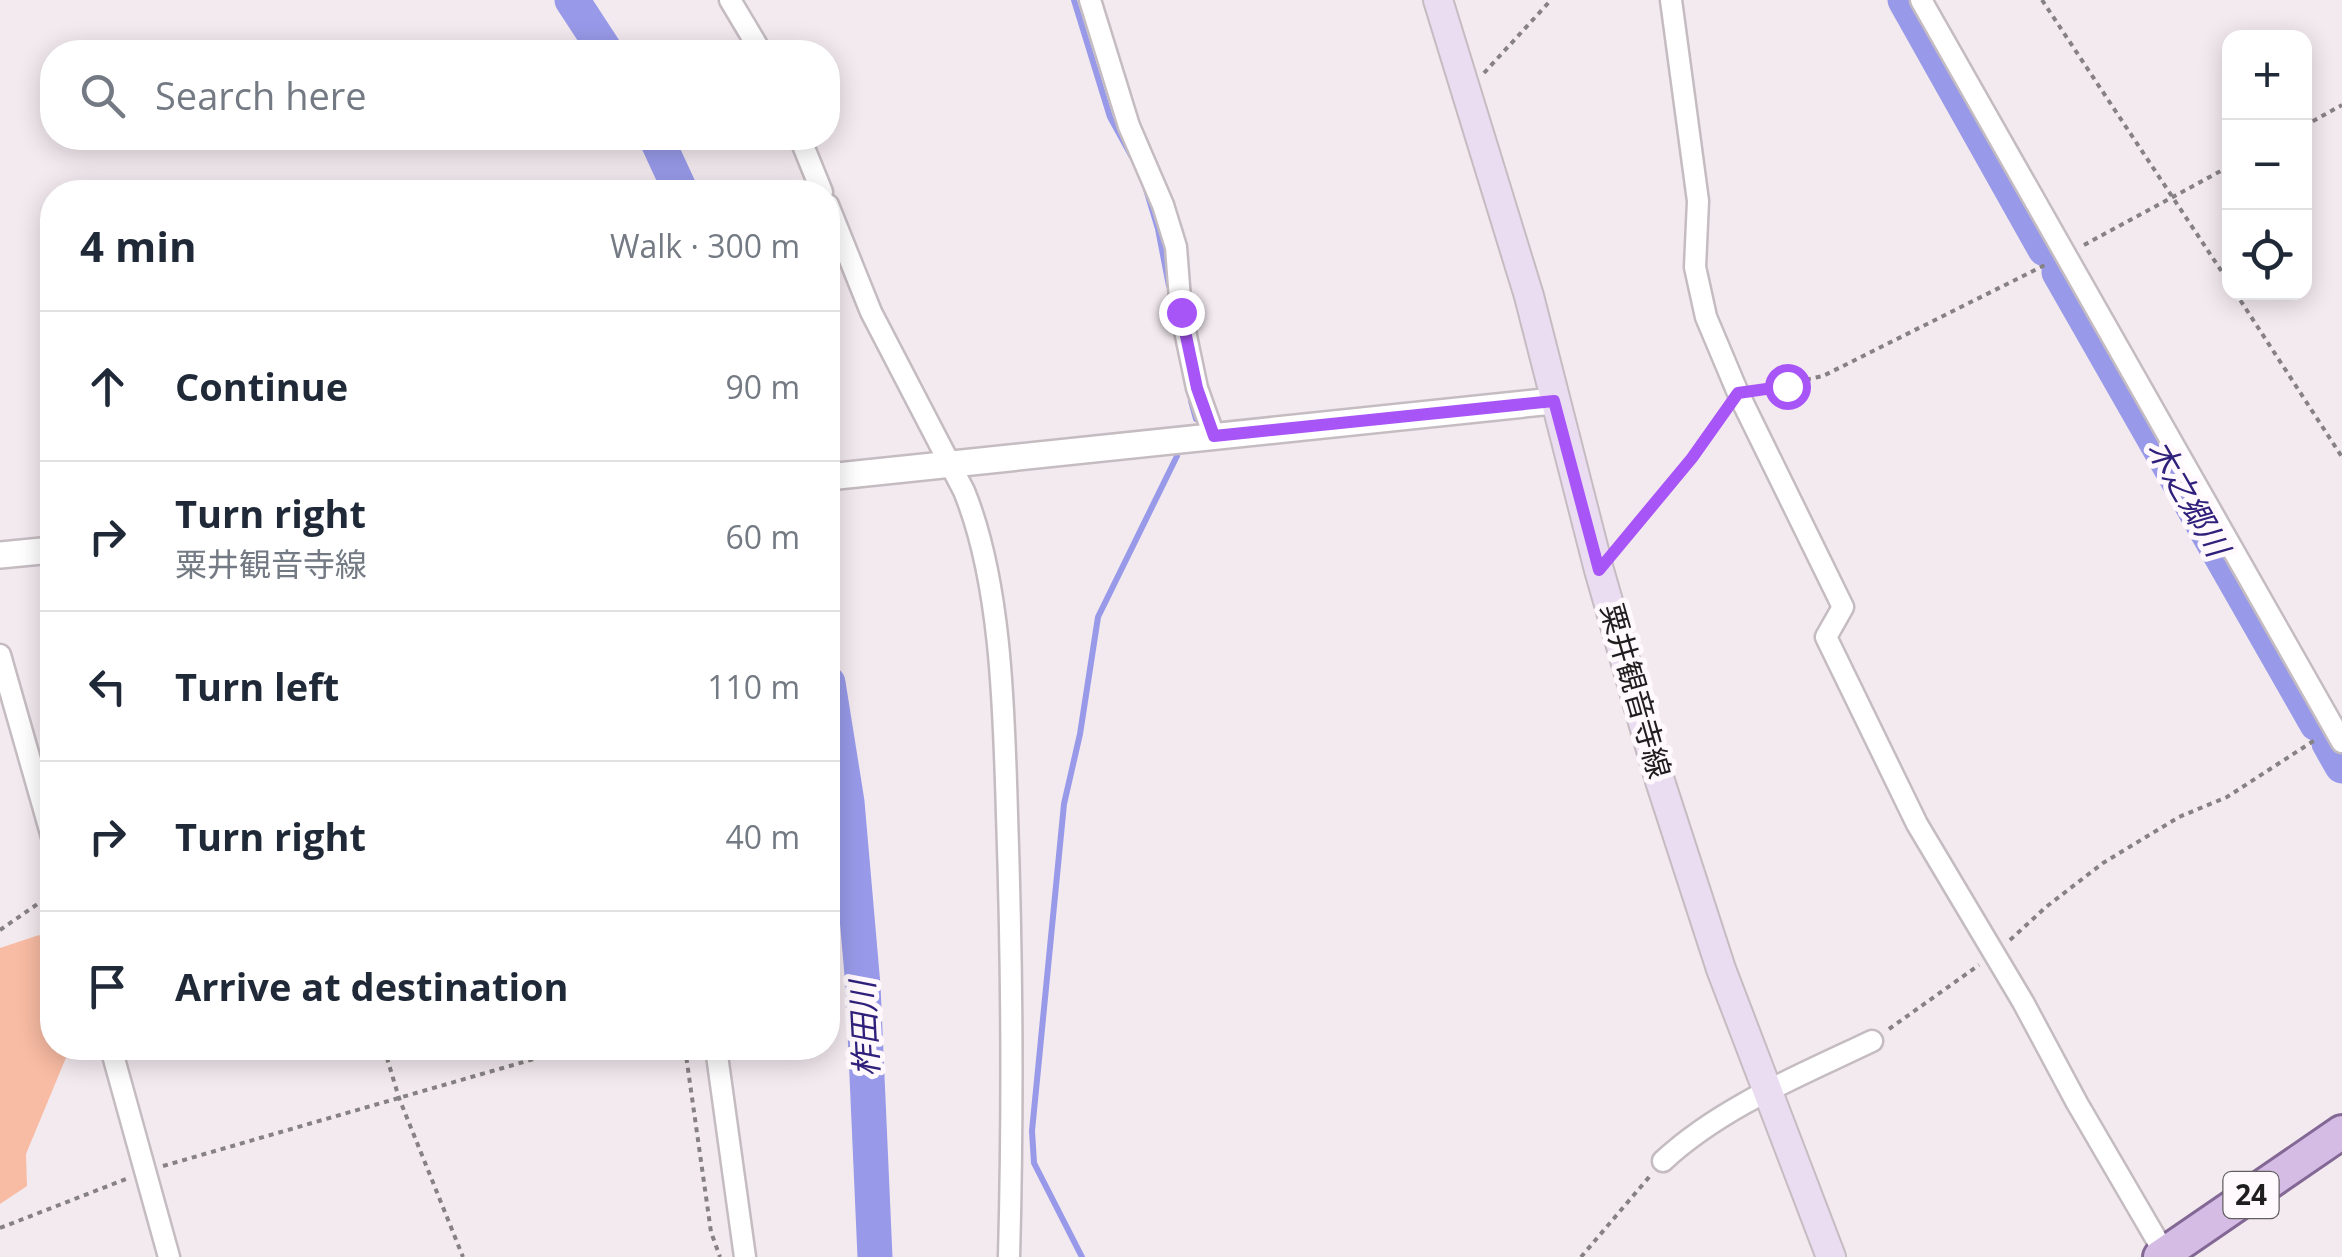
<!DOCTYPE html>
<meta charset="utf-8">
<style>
body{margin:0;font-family:"Open Sans","Noto Sans JP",sans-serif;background:#f6f6f7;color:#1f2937}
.controls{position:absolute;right:30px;top:30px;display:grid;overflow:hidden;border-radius:20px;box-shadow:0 5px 25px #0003}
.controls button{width:90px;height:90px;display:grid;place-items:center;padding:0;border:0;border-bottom:2px solid #e0e1e3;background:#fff;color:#1f2937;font:50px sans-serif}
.stop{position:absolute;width:30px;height:30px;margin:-22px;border:8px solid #a855f7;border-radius:50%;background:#fff}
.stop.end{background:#a855f7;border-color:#fff;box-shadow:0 2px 10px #0008}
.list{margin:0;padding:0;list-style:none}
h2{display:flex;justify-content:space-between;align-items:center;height:130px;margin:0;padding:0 40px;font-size:42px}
h2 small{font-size:32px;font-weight:400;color:#747a83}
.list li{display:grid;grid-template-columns:65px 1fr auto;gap:30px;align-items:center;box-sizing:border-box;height:150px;padding:0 40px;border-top:2px solid #e0e1e3}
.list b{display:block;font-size:38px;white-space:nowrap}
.list p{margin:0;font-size:32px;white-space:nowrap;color:#747a83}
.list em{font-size:32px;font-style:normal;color:#747a83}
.icon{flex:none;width:55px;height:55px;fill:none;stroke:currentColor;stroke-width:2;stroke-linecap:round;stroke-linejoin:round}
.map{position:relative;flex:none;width:2342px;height:1257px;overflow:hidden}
.search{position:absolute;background:#fff;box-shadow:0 5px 25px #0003;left:40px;top:40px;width:800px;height:110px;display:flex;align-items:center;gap:25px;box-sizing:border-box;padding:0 35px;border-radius:40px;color:#747a83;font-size:38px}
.panel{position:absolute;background:#fff;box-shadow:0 5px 25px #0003;left:40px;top:180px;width:800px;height:880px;border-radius:40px}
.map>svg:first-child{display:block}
</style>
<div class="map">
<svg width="2342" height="1257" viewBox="0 0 2342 1257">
<rect width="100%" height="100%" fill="#f3eaef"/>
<polygon fill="#f8bba3" points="39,935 52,948 52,1048 70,1048 26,1154 27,1186 0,1204 0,948"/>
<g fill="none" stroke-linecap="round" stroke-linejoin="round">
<g stroke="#989ae9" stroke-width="6">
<polyline points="1074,0 1110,117 1132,157"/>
<polyline points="1145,186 1158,229 1169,286"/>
<polyline points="1191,401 1196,419"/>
<polyline points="1082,1257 1034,1163 1032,1131 1064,804 1080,734 1098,617 1177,456"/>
</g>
<g stroke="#989ae9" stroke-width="35">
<polyline points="572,0 606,52"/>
<polyline points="1905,0 2045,249"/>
<polyline points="656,138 681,192"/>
<polyline points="2059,272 2317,724"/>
<polyline points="828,683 847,802 863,986 875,1257"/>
<polyline points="2329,743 2342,766"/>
</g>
<defs>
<g id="minor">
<polyline points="730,0 761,52"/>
<polyline points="1090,0 1129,126 1163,205 1176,247 1181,312 1197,388 1214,436"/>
<polyline points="1671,0 1698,201 1695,267 1706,317 1738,393 1843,607 1826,637 1917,824 2023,1002 2077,1103 2165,1254"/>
<polyline points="1921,0 2342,742"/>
<polyline points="800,138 822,192"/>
<path d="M828,205l43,107 93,179c38,93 40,224 43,324 5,147 6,294 2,442"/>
<polyline points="0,655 52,837"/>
<polyline points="111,1048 169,1257"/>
<polyline points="716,1048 745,1257"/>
<path d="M1663,1161c58,-54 138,-86 209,-120"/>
</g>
<g id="tertiary">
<polyline points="828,477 1553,401"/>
<polyline points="0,555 52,550"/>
</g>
<polyline id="secondary" points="1438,0 1529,296 1599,570 1660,781 1721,969 1831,1257"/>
<polyline id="primary" points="2160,1257 2342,1132"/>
</defs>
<use href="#minor" stroke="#c5bcc1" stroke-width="25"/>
<use href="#tertiary" stroke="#c5bcc1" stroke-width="30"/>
<use href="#secondary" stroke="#c5bcc1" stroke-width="32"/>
<use href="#primary" stroke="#836794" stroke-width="38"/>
<g stroke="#868183" stroke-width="4" stroke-dasharray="5 5" stroke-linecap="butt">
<polyline points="2042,0 2230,284"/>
<polyline points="1484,73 1551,0"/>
<polyline points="2304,126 2342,105"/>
<polyline points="2084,245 2230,166"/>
<polyline points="2235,292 2342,457"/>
<polyline points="1757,390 1823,376 2049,263"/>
<polyline points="1618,548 1725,415"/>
<polyline points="0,930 52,894"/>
<polyline points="2010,940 2046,907 2103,863 2179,817 2227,797 2318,738"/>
<polyline points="1889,1029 1979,965"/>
<polyline points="384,1048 399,1098 463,1257"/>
<polyline points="685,1048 711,1232 720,1257"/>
<polyline points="163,1166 572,1048"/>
<polyline points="0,1228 126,1179"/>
<polyline points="1581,1257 1650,1176"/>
</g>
<use href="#minor" stroke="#fff" stroke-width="20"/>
<use href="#tertiary" stroke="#fff" stroke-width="25"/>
<use href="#secondary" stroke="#eaddf2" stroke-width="28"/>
<use href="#primary" stroke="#d5bce5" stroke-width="32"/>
</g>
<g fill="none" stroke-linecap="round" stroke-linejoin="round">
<polyline stroke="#a855f7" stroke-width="12" points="1181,312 1197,388 1214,436 1554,401 1599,570 1692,458 1738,393 1787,386"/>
</g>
<g text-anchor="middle" stroke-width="10" stroke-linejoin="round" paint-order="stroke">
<rect fill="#fff8fc" stroke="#635f61" stroke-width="2.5" x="2223.5" y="1172" width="55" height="46" rx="8"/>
<g font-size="28" font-weight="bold" fill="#201d1e">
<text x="2251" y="1205">24</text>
</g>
<g font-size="30" fill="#201d1e" stroke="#fff8fc">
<text transform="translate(1635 691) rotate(74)" y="10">粟井観音寺線</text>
</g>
<g font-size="32" font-style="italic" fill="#2f207b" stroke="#fff8fc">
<text transform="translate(2188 498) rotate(60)" y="11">木之郷川</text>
<text transform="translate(865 1029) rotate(-93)" y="11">柞田川</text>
</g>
</g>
</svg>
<div class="controls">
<button>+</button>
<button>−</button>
<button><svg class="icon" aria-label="locate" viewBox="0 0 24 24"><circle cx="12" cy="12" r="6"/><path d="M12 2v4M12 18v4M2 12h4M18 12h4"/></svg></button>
</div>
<div class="stop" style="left:1787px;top:386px"></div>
<div class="stop end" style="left:1181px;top:312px"></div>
<div class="search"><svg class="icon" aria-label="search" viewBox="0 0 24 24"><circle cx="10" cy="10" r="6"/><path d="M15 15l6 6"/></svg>Search here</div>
<section class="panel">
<h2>4 min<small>Walk · 300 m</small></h2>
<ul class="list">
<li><svg class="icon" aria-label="ahead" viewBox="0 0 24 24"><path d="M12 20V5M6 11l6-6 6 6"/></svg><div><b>Continue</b></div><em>90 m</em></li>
<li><svg class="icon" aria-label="right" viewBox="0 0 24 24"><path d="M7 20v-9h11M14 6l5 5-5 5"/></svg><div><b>Turn right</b><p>粟井観音寺線</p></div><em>60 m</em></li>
<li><svg class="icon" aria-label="left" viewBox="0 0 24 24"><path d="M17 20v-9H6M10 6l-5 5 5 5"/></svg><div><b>Turn left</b></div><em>110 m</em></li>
<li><svg class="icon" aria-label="right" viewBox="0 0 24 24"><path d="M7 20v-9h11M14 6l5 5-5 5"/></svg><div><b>Turn right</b></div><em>40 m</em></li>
<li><svg class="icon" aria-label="arrive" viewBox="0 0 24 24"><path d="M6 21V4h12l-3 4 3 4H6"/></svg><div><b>Arrive at destination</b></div></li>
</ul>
</section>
</div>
